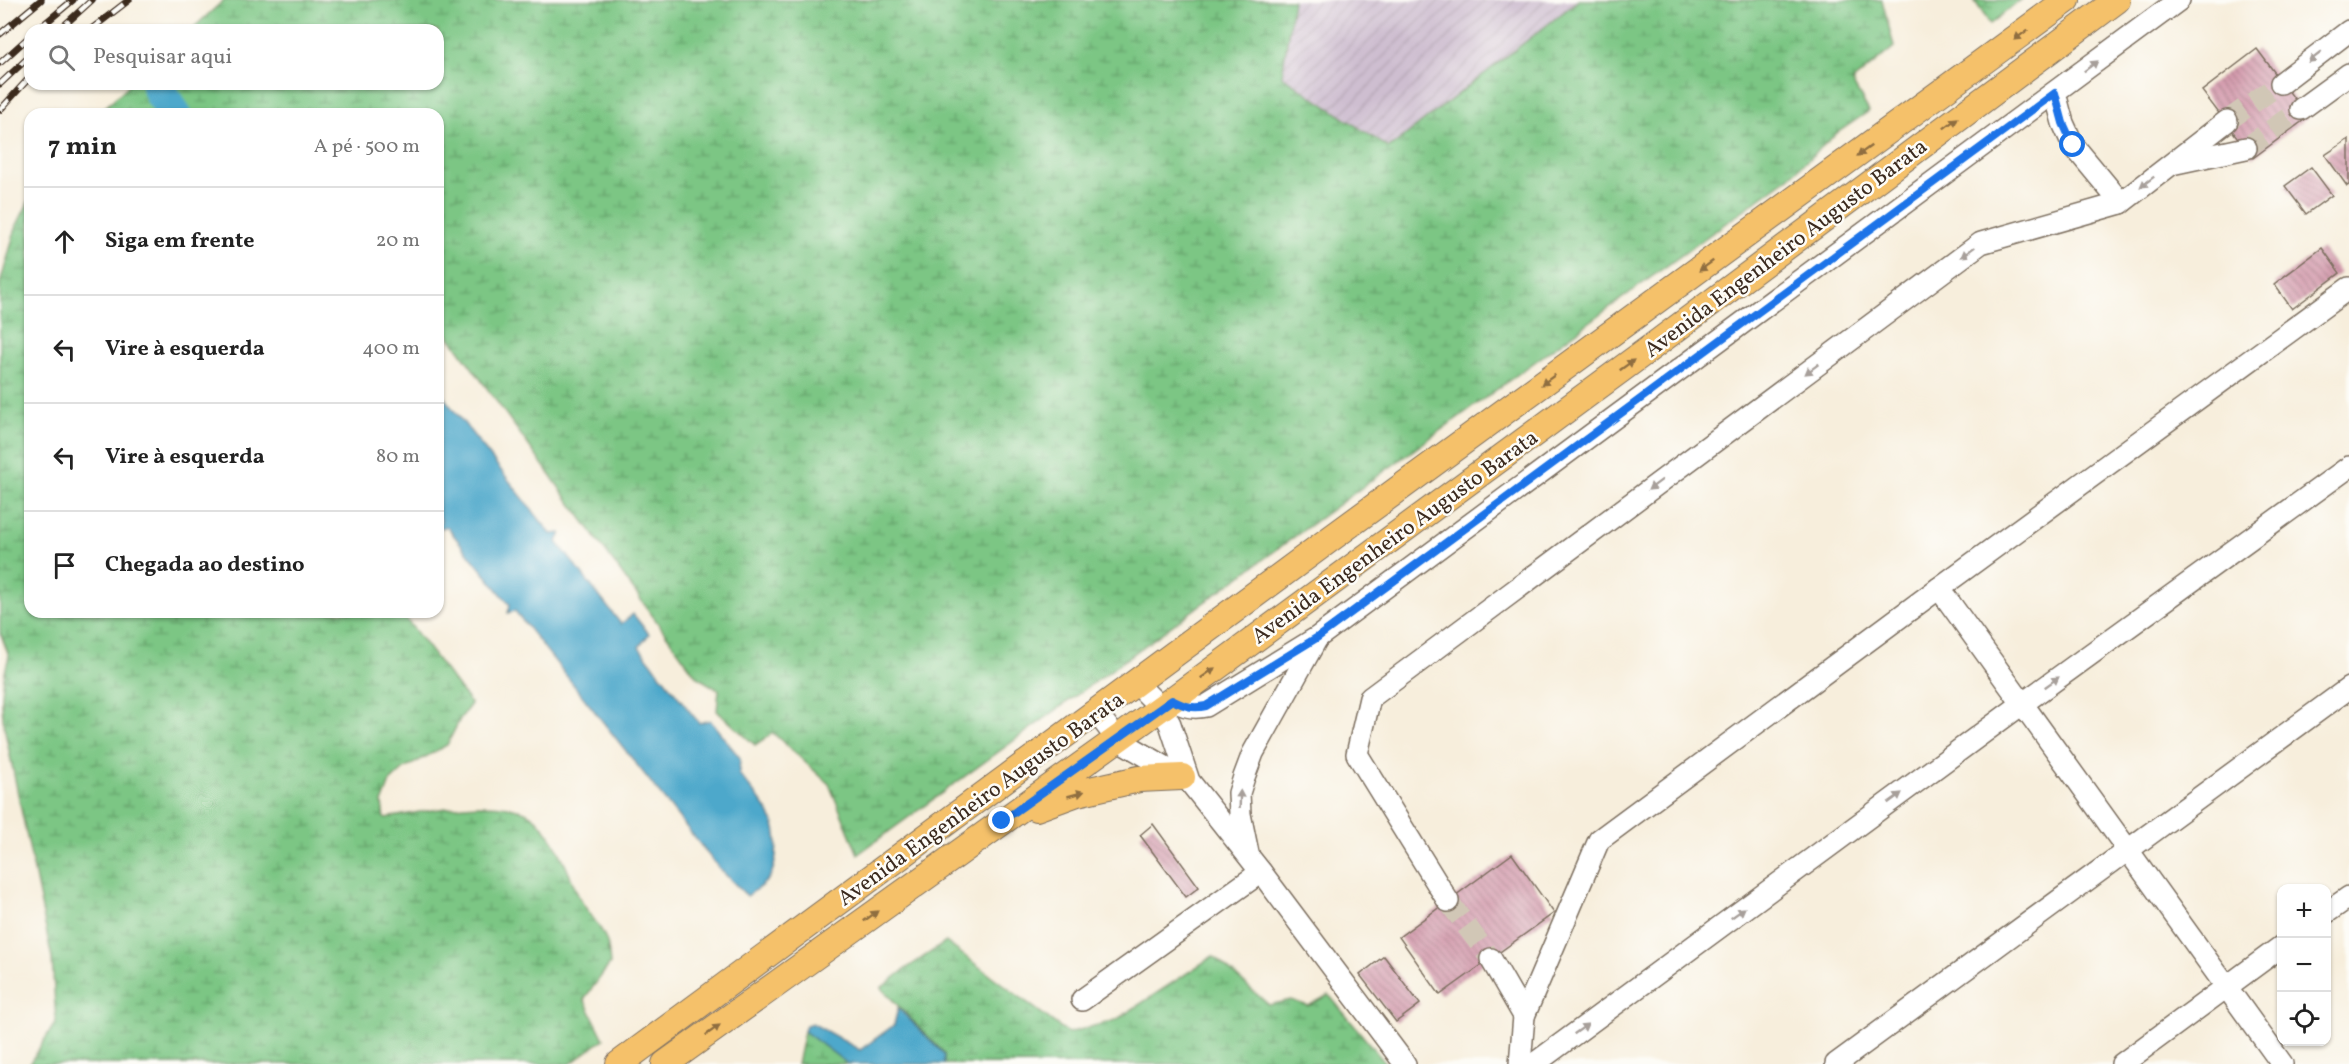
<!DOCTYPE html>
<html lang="pt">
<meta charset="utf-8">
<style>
body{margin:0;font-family:Vollkorn,serif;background:#f6f6f6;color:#222}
.controls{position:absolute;right:18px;bottom:18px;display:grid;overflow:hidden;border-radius:12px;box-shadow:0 2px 4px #0004}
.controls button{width:54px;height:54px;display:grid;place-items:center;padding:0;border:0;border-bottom:2px solid #e0e0e0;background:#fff;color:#222;font:30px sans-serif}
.stop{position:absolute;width:18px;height:18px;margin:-14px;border:4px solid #1a73e8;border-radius:50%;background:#fff}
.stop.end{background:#1a73e8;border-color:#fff;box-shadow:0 2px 6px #0008}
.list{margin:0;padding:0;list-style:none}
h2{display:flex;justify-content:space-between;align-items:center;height:78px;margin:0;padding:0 24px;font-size:26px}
h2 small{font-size:20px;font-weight:400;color:#767676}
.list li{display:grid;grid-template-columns:39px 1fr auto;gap:18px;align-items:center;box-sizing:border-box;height:108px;padding:0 24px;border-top:2px solid #e0e0e0}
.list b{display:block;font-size:22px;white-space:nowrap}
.list em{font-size:20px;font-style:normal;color:#767676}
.icon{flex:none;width:33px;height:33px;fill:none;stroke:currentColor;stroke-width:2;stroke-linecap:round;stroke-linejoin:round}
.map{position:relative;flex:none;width:2349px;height:1064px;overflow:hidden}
.search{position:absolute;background:#fff;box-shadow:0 2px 4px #0004;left:24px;top:24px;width:420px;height:66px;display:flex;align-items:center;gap:15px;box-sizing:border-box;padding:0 21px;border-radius:18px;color:#767676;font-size:22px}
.panel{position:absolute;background:#fff;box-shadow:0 2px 4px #0004;left:24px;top:108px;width:420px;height:510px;border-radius:18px}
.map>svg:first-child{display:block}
</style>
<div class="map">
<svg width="2349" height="1064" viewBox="0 0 2349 1064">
<defs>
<pattern id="industrial-furrows" width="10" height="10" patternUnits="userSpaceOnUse" patternTransform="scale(1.5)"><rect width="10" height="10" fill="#cebed0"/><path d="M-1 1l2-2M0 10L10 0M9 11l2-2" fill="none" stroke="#b2a3b2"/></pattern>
<pattern id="wetland-marsh" width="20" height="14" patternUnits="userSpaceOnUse" patternTransform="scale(1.5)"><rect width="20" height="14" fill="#7bc684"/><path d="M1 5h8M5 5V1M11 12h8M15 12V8" fill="none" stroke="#66a16b"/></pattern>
<pattern id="building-back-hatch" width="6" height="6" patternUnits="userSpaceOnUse" patternTransform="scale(1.5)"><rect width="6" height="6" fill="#d399ac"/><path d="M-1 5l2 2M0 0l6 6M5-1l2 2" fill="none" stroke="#ac7d8b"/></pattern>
</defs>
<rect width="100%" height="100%" fill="#fdfcf7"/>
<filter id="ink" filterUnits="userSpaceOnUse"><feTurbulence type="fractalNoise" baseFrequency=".0167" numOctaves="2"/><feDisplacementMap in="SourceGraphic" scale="12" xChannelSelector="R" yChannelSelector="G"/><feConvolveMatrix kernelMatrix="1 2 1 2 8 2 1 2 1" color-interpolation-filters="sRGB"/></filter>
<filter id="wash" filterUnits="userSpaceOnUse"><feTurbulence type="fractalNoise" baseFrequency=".008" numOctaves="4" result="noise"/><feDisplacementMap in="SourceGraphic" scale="24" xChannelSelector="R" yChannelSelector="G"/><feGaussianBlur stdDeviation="1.35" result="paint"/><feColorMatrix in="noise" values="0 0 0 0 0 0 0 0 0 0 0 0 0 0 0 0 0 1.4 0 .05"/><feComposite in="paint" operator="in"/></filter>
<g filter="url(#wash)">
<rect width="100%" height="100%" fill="#f7eedc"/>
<polygon fill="url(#industrial-furrows)" points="1293,0 1579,0 1389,148 1282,76"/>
<g fill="url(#wetland-marsh)" stroke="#5b7851" stroke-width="1.5">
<polygon points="224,0 1293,0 1282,76 1389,148 1579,0 1882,0 1894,47 1852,82 1869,111 1837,133 1789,177 858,854 829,784 773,733 755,745 717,711 719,690 697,677 438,321 438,114 98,114 130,84 438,84 438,30 191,30"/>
<polygon points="1974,0 2021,0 1990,24"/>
<path d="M30,199v413h371l70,92 -11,15 -13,26 -43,24 -14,13 -8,21 2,15c38,-5 126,-29 155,4 19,20 28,47 39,73 7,15 20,27 27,42 4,8 4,19 5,27l-26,35 20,40 -34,25h-541l27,-42 -4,-64 -45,-217c-7,-31 -7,-54 2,-85l-9,-24v-348l16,-57z"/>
<polygon points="946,942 1068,1033 1116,1020 1213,956 1269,1005 1291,1000 1308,1006 1329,995 1386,1064 944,1064 944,1053 881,988 904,970"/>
<polygon points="804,1031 848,1064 797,1064"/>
</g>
<g fill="#4ea8cb" stroke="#446974" stroke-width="1.5">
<path d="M438,390l113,144 10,-1 -4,9 64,82 12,-10 16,20 -10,13 60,76 11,-3 30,38 -1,16c23,30 42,42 37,82 -1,7 -3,16 -7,22 -5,7 -15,13 -22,18l-29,-29 -203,-256 -7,2 2,-8 -63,-78 -9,1 3,-8 -3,-5z"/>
<polygon points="898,1008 944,1054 944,1064 848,1064 804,1031 806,1025 812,1023 860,1050 894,1025"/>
</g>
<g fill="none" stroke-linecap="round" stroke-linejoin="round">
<polyline stroke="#4ea8cb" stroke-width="33" points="157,84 161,94 175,114"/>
</g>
<g id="blocks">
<g fill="url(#building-back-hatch)">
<polygon points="2257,49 2308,117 2253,158 2202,91"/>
<polygon points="2349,139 2349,185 2347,186 2325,155"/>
<polygon points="2311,167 2332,195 2306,214 2285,186"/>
<polygon points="2322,248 2340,273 2292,309 2274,284"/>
<polygon points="1153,824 1199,887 1186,897 1140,835"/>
<polygon points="1512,854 1554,913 1440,995 1399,937"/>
<polygon points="1384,956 1420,1004 1396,1022 1360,975"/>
</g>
</g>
</g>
<g filter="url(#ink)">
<use href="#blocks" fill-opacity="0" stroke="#7d6f60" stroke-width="1.5"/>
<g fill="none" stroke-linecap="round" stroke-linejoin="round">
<g stroke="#d1c7b6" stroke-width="21" stroke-dasharray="21 10" stroke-linecap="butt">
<polyline points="2227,121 2281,83"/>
<polyline points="2246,148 2301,109"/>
<polyline points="1448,901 1491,959"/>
</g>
<defs>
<g id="minor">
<polyline points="2281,83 2349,31"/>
<polyline points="2055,93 2063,123 2073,145 2121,203"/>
<polyline points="2301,109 2349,74"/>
<polyline points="2176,163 2246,148"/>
<polyline points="1136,683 1161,708 1170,724 1189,781 1261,872 1405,1064"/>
<path d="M1172,700c12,6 20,9 34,6l112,-69 861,-637"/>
<polyline points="1096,712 1117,739 1186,779"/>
<polyline points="1248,853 1240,814 1239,793 1244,777 1253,753 1316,640"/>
<polyline points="1448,901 1357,754 1370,698 1981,243 2121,203 2227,121"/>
<polyline points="2326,913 2349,897"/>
<polyline points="1491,959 1524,1016 1520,1064"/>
<polyline points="1082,1000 1261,872"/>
<polyline points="1524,1016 1599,840 1939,588"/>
<polyline points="1534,1064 2022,704 2349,467"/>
<polyline points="1836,1064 2349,688"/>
<polyline points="2122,1064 2282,946"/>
<polyline points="2282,1064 1939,588 2349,288"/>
</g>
<g id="major">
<polyline points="1036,808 1077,793 1139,779 1182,777"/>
<polyline points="619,1064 1322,545 2067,0"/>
<polyline points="665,1064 1172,700 1653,346 2117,0"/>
</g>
</defs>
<use href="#minor" stroke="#7d6f60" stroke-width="24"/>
<use href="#major" stroke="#7d6f60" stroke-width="28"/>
<use href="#minor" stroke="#fff" stroke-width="21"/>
<use href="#major" stroke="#f5c16b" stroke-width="26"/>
<defs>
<g id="rail">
<polyline points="37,30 73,0"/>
<polyline points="59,30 92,0"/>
<polyline points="90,30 129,0"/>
<polyline points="0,34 41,0"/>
<polyline points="0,63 30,36"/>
<polyline points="0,84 30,56"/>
<polyline points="0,110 30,77"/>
</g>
</defs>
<use href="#rail" stroke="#3b2a1e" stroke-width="7"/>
<use href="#rail" stroke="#fdfcf7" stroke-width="4.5" stroke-dasharray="14" stroke-linecap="butt"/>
</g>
<defs><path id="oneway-solid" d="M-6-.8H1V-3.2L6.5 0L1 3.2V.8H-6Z" transform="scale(1.5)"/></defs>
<g fill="#8f6e41">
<use href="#oneway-solid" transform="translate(2021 35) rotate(143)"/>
<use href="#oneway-solid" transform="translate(1951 123) rotate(-37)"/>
<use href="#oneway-solid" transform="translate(1864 151) rotate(144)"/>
<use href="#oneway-solid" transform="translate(1706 266) rotate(144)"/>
<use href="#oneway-solid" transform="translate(1627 365) rotate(-36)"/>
<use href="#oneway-solid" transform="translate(1548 380) rotate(144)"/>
<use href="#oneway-solid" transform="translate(1208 673) rotate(-36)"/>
<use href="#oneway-solid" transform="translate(1076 794) rotate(-16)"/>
<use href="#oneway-solid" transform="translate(871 916) rotate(-36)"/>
<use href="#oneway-solid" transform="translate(713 1030) rotate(-36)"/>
</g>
<g fill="#a79f9a">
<use href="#oneway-solid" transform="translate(2315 57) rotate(142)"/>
<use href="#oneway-solid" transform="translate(2091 66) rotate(-37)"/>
<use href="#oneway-solid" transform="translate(2147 182) rotate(143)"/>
<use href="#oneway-solid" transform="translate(1968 252) rotate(143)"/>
<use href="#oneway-solid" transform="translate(1812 369) rotate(143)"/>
<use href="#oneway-solid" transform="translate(1655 485) rotate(143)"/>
<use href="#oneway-solid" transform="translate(2052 682) rotate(-36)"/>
<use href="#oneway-solid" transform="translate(1895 798) rotate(-36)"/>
<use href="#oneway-solid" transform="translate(1240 799) rotate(-88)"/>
<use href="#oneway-solid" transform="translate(1738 913) rotate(-36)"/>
<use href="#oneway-solid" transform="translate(1581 1029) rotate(-36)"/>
</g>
</g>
<g fill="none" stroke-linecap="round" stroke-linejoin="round" filter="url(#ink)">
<path stroke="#1a73e8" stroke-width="8" d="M1002,821l170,-121c12,6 20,9 34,6l112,-69 737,-544 8,30 10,22"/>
</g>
<g text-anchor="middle" stroke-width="5" stroke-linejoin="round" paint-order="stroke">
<g font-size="22" fill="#3b2a1e" stroke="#fdfcf7">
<text transform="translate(1785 247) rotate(-37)" y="8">Avenida Engenheiro Augusto Barata</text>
<text transform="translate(1394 536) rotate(-36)" y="8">Avenida Engenheiro Augusto Barata</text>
<text transform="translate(980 798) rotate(-36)" y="8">Avenida Engenheiro Augusto Barata</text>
</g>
</g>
</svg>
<div class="controls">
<button>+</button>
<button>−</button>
<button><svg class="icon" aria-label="locate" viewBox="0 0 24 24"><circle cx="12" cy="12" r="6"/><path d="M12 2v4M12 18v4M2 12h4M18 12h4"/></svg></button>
</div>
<div class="stop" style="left:2073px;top:145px"></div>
<div class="stop end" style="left:1002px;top:821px"></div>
<div class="search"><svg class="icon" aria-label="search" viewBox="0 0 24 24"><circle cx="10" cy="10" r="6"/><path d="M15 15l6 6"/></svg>Pesquisar aqui</div>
<section class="panel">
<h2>7 min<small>A pé · 500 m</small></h2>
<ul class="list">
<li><svg class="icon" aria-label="ahead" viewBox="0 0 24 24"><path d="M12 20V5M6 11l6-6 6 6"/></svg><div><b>Siga em frente</b></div><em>20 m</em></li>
<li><svg class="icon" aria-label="left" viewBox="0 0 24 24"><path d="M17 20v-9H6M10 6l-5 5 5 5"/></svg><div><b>Vire à esquerda</b></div><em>400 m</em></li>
<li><svg class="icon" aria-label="left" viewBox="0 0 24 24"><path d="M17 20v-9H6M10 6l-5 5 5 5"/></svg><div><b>Vire à esquerda</b></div><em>80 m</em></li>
<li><svg class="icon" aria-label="arrive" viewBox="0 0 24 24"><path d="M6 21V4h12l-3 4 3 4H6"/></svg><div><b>Chegada ao destino</b></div></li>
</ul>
</section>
</div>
